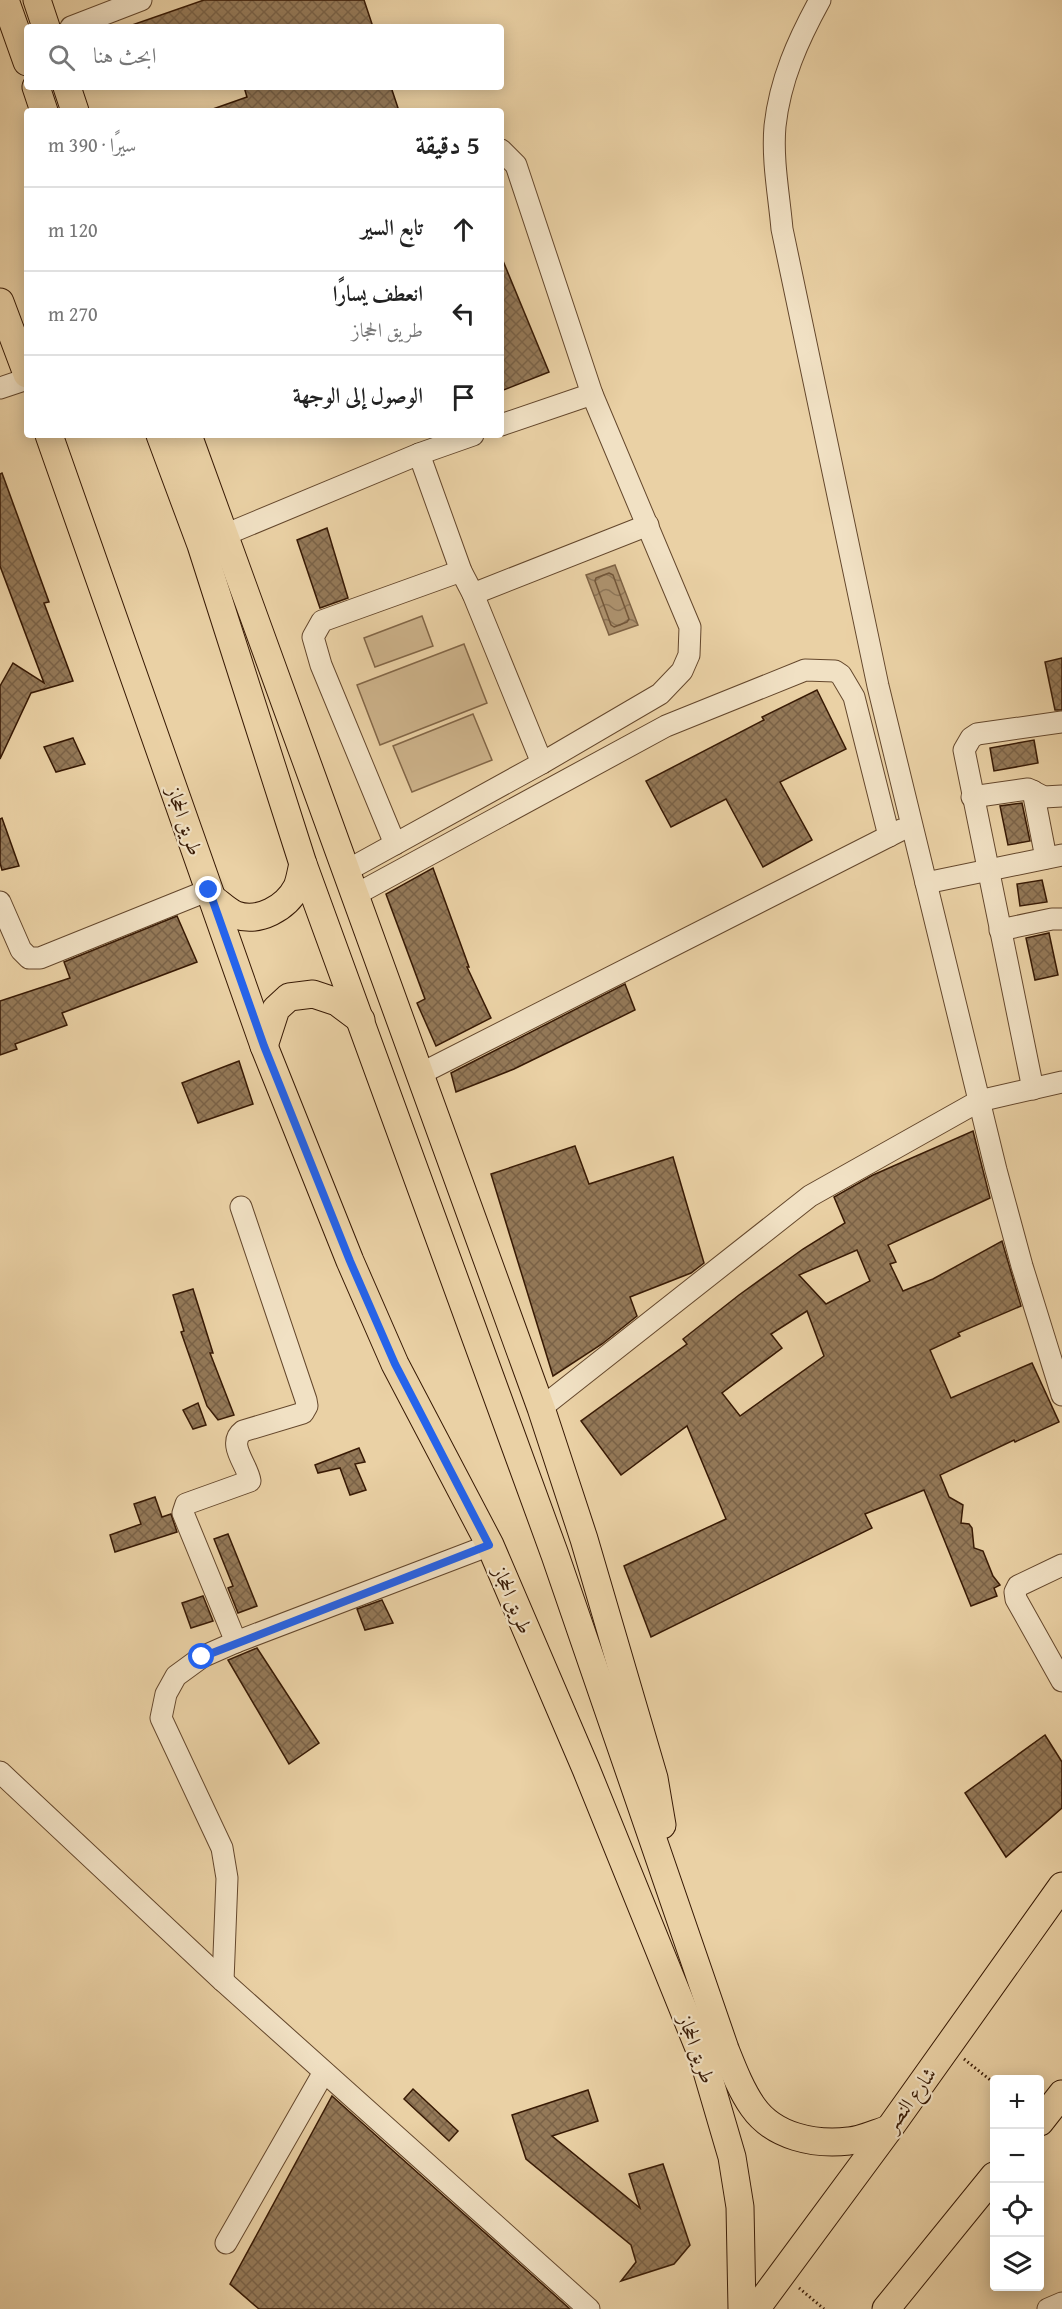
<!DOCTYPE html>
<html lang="ar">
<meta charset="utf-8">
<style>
body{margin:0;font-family:"Gentium Book Plus",Amiri,serif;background:#f2f2f2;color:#222;direction:rtl}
.controls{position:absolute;right:18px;bottom:18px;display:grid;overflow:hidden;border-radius:6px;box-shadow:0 3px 15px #0003}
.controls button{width:54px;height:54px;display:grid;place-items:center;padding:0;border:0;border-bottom:2px solid #e0e0e0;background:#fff;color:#222;font:30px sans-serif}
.stop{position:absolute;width:18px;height:18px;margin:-14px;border:4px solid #2563eb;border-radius:50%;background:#fff}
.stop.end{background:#2563eb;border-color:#fff;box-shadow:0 2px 6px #0008}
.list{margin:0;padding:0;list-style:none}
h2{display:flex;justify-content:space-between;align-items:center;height:78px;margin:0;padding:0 24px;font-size:26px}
h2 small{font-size:20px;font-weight:400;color:#767676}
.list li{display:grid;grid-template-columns:39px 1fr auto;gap:18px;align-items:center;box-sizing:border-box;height:84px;padding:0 24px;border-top:2px solid #e0e0e0}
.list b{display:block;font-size:22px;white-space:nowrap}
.list p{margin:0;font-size:20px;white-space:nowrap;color:#767676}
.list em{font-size:20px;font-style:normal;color:#767676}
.icon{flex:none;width:33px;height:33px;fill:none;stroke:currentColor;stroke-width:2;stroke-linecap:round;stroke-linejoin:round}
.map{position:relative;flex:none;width:1062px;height:2309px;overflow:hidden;direction:ltr}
.search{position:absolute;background:#fff;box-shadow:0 3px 15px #0003;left:24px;top:24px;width:480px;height:66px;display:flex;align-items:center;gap:15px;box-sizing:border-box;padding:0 21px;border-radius:6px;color:#767676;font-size:22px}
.panel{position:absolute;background:#fff;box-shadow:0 3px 15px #0003;left:24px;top:108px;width:480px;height:330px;border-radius:6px;direction:rtl}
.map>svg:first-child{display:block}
</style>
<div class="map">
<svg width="1062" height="2309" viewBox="0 0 1062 2309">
<defs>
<pattern id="water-waves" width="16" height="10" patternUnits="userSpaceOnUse" patternTransform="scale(1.5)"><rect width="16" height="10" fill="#ad926e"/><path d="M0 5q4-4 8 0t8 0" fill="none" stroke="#8e7658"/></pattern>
<pattern id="building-cross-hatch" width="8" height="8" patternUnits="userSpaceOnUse" patternTransform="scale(1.5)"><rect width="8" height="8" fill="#947958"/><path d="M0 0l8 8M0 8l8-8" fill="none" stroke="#7a6247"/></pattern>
</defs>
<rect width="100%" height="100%" fill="#ead1a5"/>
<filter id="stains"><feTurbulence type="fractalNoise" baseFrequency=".00333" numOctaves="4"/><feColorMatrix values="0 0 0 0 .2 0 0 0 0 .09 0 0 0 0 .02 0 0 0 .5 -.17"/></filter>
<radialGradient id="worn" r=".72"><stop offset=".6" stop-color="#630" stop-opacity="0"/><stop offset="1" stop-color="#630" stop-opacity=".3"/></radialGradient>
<g fill="#ccb28a" stroke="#826647" stroke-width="1.5">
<polygon points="422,616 433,646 375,667 364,638"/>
<polygon points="464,644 487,703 380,745 357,685"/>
<polygon points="473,714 492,760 412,792 393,746"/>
</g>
<polygon fill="url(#water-waves)" stroke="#7e6244" stroke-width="1.5" points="615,565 638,625 609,635 586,575"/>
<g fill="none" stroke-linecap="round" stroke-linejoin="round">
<polygon stroke="#725639" stroke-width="1.5" points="609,573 613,575 629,619 627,622 614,627 611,625 595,581 596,578"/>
</g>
<g fill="url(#building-cross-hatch)" stroke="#371904" stroke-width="1.5" fill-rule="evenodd">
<polygon points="204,0 364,0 373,27 132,27 132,25"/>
<polygon points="244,87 391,87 399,111 214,111 213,109 247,97"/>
<polygon points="501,256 549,372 501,391"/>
<polygon points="2,473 49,602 44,603 73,681 31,693 0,759 0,686 13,663 44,683 0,566 0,474"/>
<polygon points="327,528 348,598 320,608 297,540"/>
<polygon points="1062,658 1062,710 1055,710 1045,662"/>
<polygon points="817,690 846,749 780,782 812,840 763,867 726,799 671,827 646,781 764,720 762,717"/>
<polygon points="73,738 85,764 56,772 44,747"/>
<polygon points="1034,740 1038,763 994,771 990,748"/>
<polygon points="1022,803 1030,841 1008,845 1000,806"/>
<polygon points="2,818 19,866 2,870 0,863 0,819"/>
<polygon points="433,868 469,967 467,967 491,1018 436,1046 417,1003 425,999 386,894"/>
<polygon points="1042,880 1047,902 1020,906 1017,884"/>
<polygon points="177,916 197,962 62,1013 67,1025 15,1044 17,1049 0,1055 0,1001 70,978 64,962"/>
<polygon points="1049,933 1058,975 1035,980 1026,938"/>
<polygon points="625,984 635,1010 514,1069 456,1092 451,1073"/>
<polygon points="239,1061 253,1104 198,1123 182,1083"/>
<path d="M973,1131l17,67 -102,47 8,17 -6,2 13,27 30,-12 69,-38 19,65 -63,27 2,3 -30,14 21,48 81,-35 27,59 -44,20 -1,-2 -74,35 9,22 14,8 -2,18 8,1 3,4 2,20 9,3 10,25 7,9 -6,3 3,8 -26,10 -47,-116 -59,24 7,14 -221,109 -27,-71 102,-47 -39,-93 -66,49 -40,-54 106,-77 -4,-5 56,-44 64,-46 42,-26 -11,-26 39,-22zM857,1250l13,31 -44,23 -27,-29zM807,1311l17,45 -84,60 -18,-23 60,-45 -11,-14z"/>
<polygon points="575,1146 589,1184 673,1157 704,1263 691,1273 630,1297 637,1316 602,1344 553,1376 491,1174"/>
<polygon points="193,1289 213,1353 210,1353 234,1415 218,1420 207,1406 181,1332 184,1331 173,1295"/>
<polygon points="198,1403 206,1425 193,1429 183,1410"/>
<polygon points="359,1448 365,1462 355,1464 366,1490 350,1495 340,1468 318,1473 315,1465"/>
<polygon points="155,1497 162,1517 171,1514 177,1532 115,1552 110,1535 141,1524 134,1504"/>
<polygon points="228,1534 257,1606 238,1613 228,1588 233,1586 214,1539"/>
<polygon points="203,1596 213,1621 191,1628 182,1603"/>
<polygon points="382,1600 393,1623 365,1630 357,1609"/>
<polygon points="257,1648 319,1743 289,1764 228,1660"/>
<polygon points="1045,1735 1062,1762 1062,1808 1006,1857 965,1793"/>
<polygon points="413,2089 458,2131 449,2141 404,2099"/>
<polygon points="588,2090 598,2121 552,2136 640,2208 629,2174 663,2164 690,2245 674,2264 621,2281 636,2262 631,2245 526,2159 512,2115"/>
<polygon points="332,2096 400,2157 570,2309 259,2309 230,2284"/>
</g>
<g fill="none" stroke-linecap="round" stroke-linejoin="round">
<defs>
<g id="minor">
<path d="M820,0c-22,40 -40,80 -45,126 -3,34 4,69 7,103l96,457 118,484 26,96 40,129"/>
<polyline points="71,27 141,0"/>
<polyline points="0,388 27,379"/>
<polyline points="501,425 592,394"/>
<polyline points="419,454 461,571 473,594 542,763"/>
<polyline points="210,541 419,454 473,435"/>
<polyline points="473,594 648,525"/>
<polyline points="1033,791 1046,858"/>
<polyline points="972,797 1028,789 1044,797 1062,796"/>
<polyline points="395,844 321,665 313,637 322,621 461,571"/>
<polyline points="346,871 542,763 660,694 682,671 689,655 690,627 592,394 516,165 501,150"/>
<polyline points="926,883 1062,855"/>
<polyline points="355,895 666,726 805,670 835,671 841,675 854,697 889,836"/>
<polyline points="0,902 21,950 29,958 40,958 209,890"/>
<polyline points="1000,930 1052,919 1062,919"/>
<polyline points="420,1074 901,830"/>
<polyline points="1033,1089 964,750 971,738 977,734 1062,722"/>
<polyline points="541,1408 810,1196 979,1101 1062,1082"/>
<polyline points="1062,1565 1018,1586 1015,1592 1016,1599 1062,1681"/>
<path d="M236,1642l-53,-129 3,-9 64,-23c-2,-16 -24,-37 -7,-50l60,-18 4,-7 -1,-6 -65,-193"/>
<polyline points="0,1772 223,1981 589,2309"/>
<polyline points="223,1981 227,1878 222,1848 161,1718 166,1694 176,1676 202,1657 236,1642 490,1545"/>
<polyline points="226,2243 324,2072"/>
<polyline points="1048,2309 1062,2303"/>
</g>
<g id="major">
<polyline points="5,0 27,62"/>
<polyline points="37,0 46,27"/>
<polyline points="36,87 44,111"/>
<polyline points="67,87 75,111"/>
<polyline points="0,302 27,374"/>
<polyline points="49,435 264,1046 350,1261 395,1364 490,1545 586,1769 703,2058 732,2157 740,2207 742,2309"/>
<path d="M160,435l41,110 102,319 252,691 170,494c8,20 16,41 28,58 21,30 62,38 96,34 13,-1 27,-8 40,-12"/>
<polyline points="188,435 541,1408 584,1539 654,1778 662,1825"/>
<path d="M212,898c7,5 16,14 24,17 23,8 50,-7 61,-28 3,-7 4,-16 6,-23"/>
<polyline points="264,1046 276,1009 289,997 313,994 337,1002 361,1020"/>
<polyline points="1040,2122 1062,2094"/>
<polyline points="756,2309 889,2129 1062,1886"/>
<polyline points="886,2309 994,2176"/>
</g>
</defs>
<use href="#minor" stroke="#64472c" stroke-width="23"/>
<use href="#major" stroke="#371904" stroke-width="29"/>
<g stroke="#371904" stroke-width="3" stroke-dasharray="1.5 3" stroke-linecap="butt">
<polyline points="964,2059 994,2083"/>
<polyline points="799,2288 824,2309"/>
</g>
<use href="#minor" stroke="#f1e1c4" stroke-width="21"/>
<use href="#major" stroke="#ead1a5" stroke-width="27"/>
</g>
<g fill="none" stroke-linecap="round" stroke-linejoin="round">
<polyline stroke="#2563eb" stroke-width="8" points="202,1657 489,1545 395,1364 350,1261 264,1046 209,890"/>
</g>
<g text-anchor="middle" stroke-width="4.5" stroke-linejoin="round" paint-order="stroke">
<g font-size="20" fill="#371904" stroke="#f1e1c4">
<text transform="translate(185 821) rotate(71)" y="7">طريق الحجاز</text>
<text transform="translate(513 1600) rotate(67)" y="7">طريق الحجاز</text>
<text transform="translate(697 2049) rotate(70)" y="7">طريق الحجاز</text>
<text transform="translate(910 2099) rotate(-54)" y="7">شارع النصر</text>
</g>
</g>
<rect width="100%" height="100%" filter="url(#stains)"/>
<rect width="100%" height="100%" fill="url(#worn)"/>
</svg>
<div class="controls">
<button>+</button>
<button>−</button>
<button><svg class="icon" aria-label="locate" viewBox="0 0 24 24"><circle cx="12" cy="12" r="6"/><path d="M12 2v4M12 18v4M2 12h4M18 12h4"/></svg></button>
<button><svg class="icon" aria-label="layers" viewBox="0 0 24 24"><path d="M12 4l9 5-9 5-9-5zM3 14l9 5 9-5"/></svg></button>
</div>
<div class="stop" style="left:202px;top:1657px"></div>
<div class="stop end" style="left:209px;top:890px"></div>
<div class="search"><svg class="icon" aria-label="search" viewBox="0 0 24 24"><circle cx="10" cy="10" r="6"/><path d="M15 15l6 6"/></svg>ابحث هنا</div>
<section class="panel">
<h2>5 دقيقة<small>سيرًا · 390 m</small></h2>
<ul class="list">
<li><svg class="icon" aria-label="ahead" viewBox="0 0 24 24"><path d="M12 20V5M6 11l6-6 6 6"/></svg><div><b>تابع السير</b></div><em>120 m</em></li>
<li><svg class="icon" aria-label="left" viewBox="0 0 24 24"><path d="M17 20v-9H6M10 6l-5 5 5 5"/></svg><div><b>انعطف يسارًا</b><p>طريق الحجاز</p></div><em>270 m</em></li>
<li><svg class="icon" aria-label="arrive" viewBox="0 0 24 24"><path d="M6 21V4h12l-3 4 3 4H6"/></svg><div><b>الوصول إلى الوجهة</b></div></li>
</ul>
</section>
</div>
